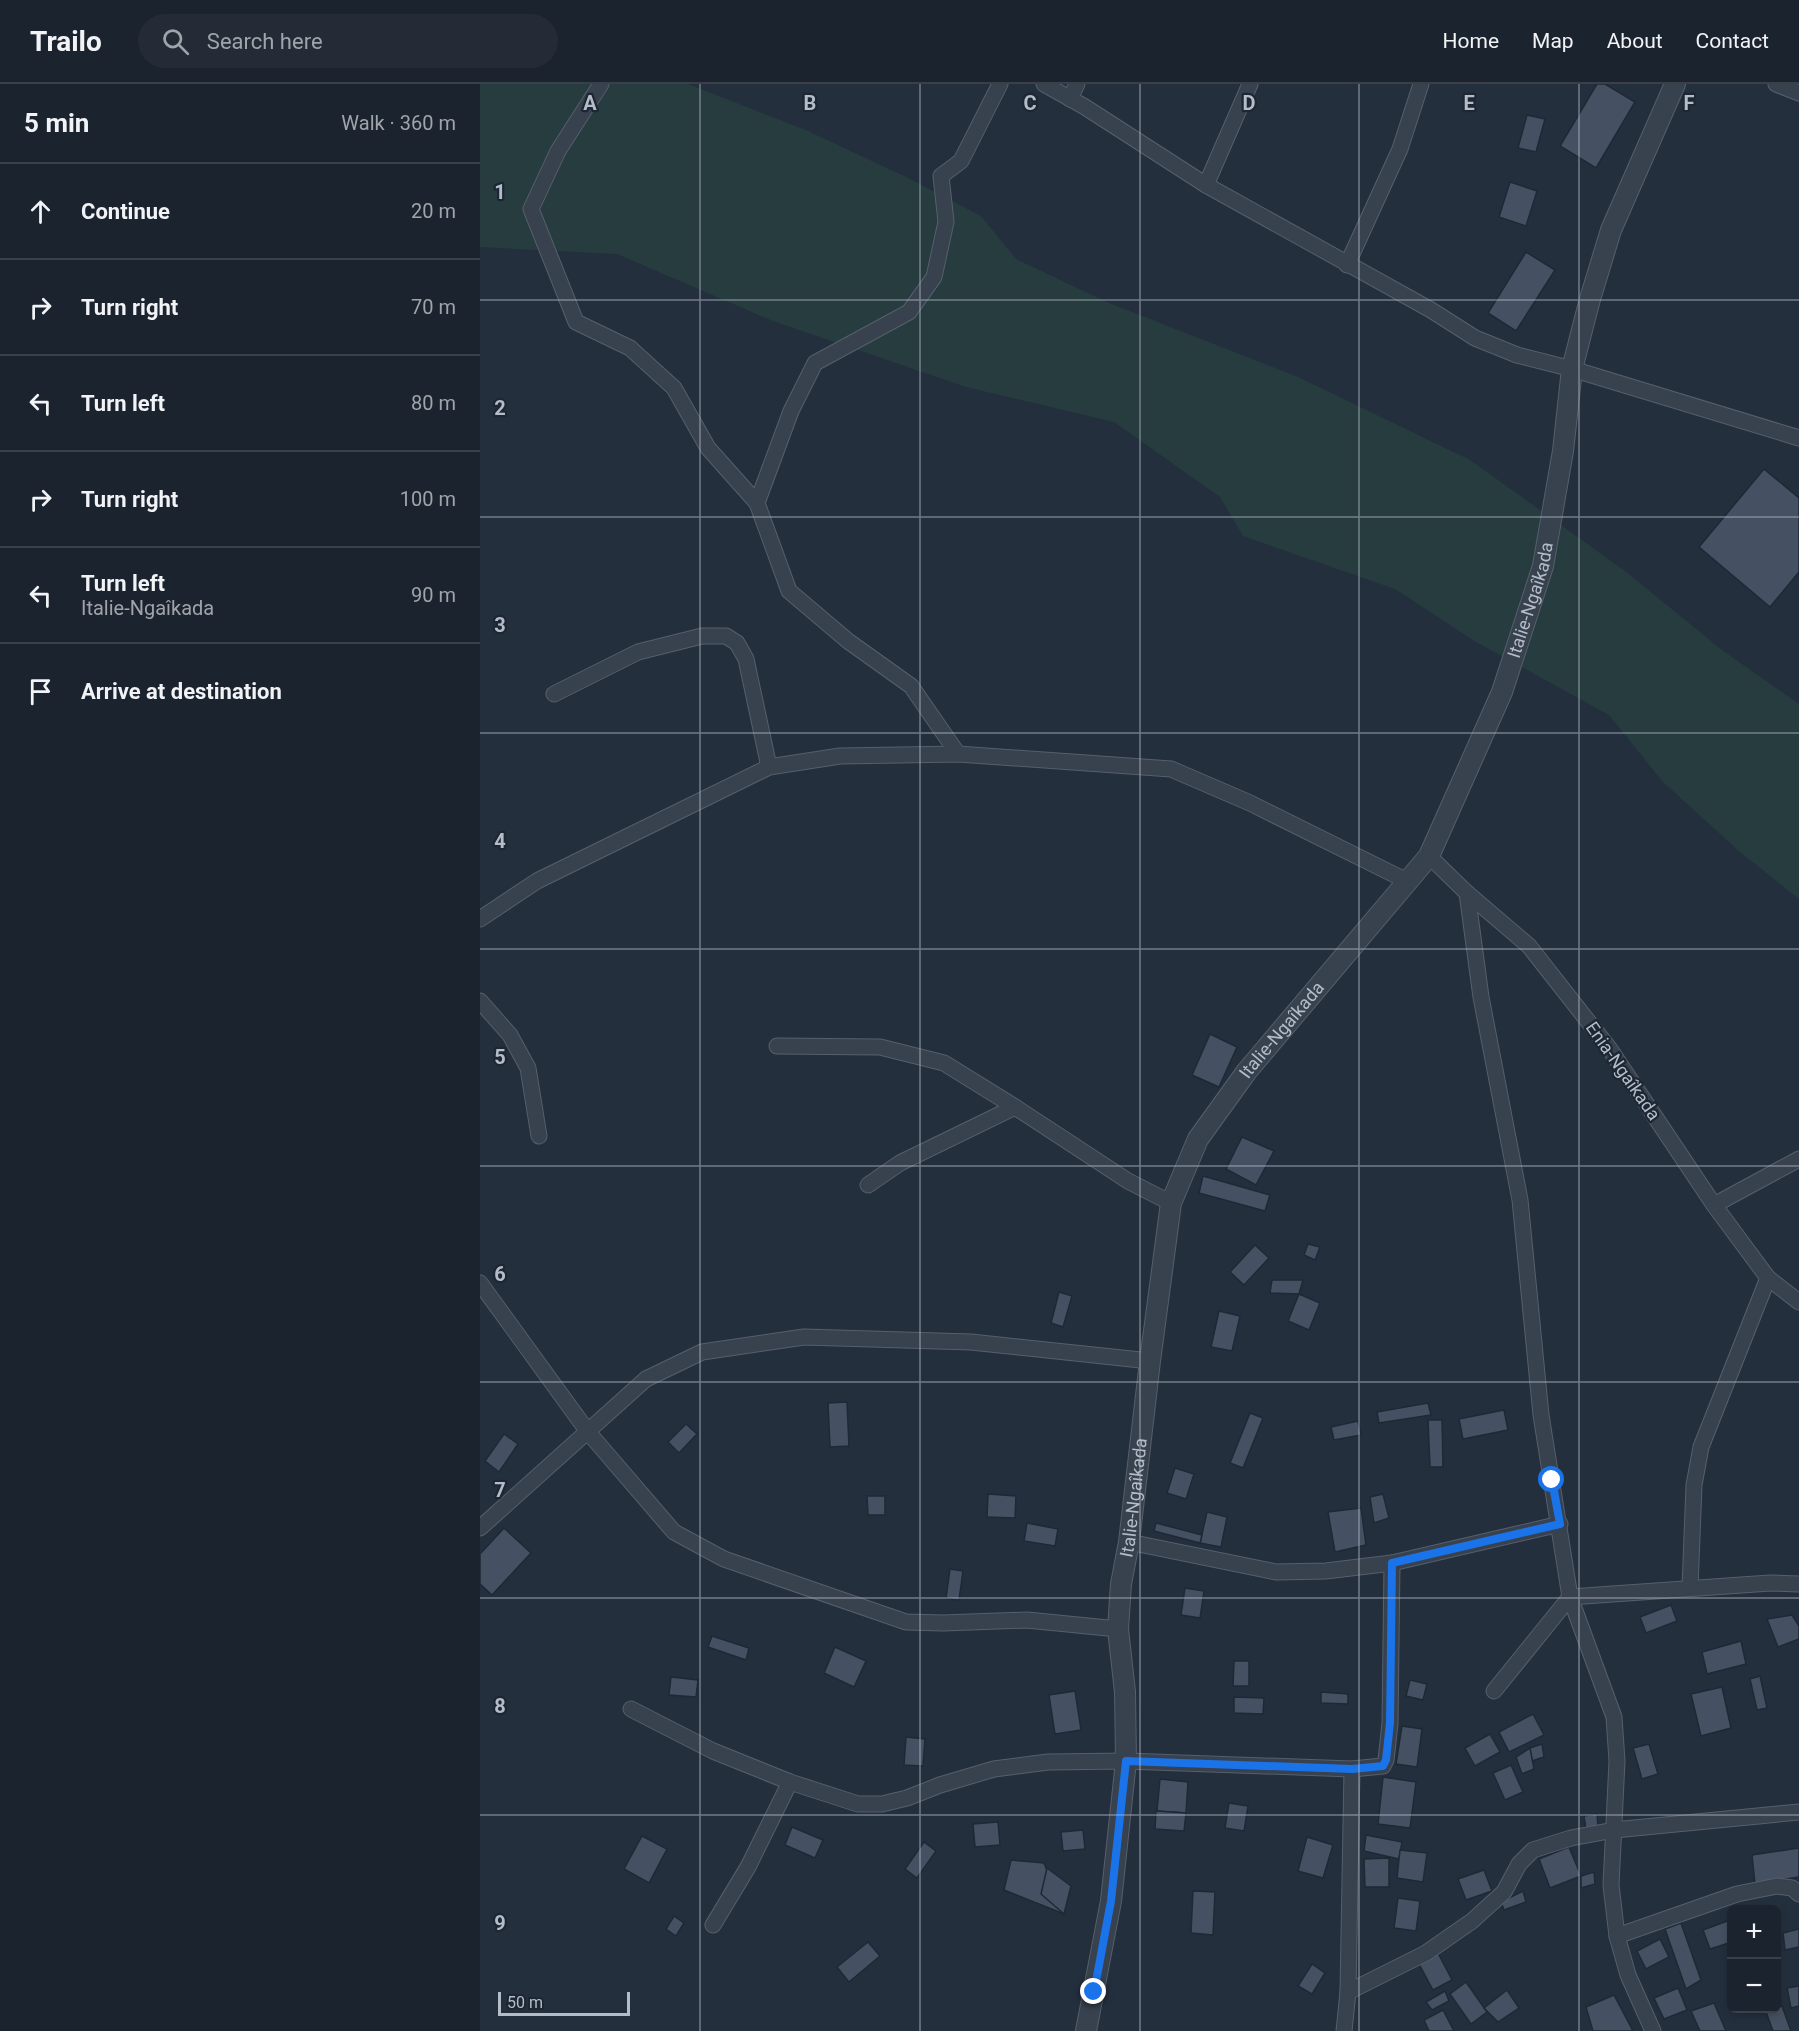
<!DOCTYPE html>
<meta charset="utf-8">
<style>
body{margin:0;font-family:Roboto,sans-serif;background:#242b36;color:#f1f3f6}
.controls{position:absolute;right:18px;bottom:18px;display:grid;overflow:hidden;border-radius:9px;box-shadow:0 3px 9px #0003}
.controls button{width:54px;height:54px;display:grid;place-items:center;padding:0;border:0;border-bottom:2px solid #39404a;background:#1b232e;color:#f1f3f6;font:30px sans-serif}
.scale{position:absolute;left:18px;bottom:15px;width:132px;box-sizing:border-box;padding-left:6px;border:3px solid #b4bcc9;border-top:0;font-size:16px;line-height:21px;white-space:nowrap;color:#b4bcc9;-webkit-text-stroke:4px #1d2633;paint-order:stroke}
.stop{position:absolute;width:18px;height:18px;margin:-14px;border:4px solid #1a73e8;border-radius:50%;background:#fff}
.stop.end{background:#1a73e8;border-color:#fff;box-shadow:0 2px 6px #0008}
.list{margin:0;padding:0;list-style:none}
h2{display:flex;justify-content:space-between;align-items:center;height:78px;margin:0;padding:0 24px;font-size:26px}
h2 small{font-size:20px;font-weight:400;color:#a0a4aa}
.list li{display:grid;grid-template-columns:39px 1fr auto;gap:18px;align-items:center;box-sizing:border-box;height:96px;padding:0 24px;border-top:2px solid #39404a}
.list b{display:block;font-size:22px;white-space:nowrap}
.list p{margin:0;font-size:20px;white-space:nowrap;color:#a0a4aa}
.list em{font-size:20px;font-style:normal;color:#a0a4aa}
.icon{flex:none;width:33px;height:33px;fill:none;stroke:currentColor;stroke-width:2;stroke-linecap:round;stroke-linejoin:round}
.map{position:relative;flex:none;width:1319px;height:1947px;overflow:hidden}
header{display:flex;align-items:center;gap:36px;box-sizing:border-box;height:84px;padding:0 30px;background:#1b232e;border-bottom:2px solid #39404a}
header strong{font-size:28px}
nav{display:flex;gap:33px;margin-inline-start:auto;font-size:21px}
.search{width:420px;height:54px;background:#242b36;display:flex;align-items:center;gap:15px;box-sizing:border-box;padding:0 21px;border-radius:33px;color:#a0a4aa;font-size:22px}
main{display:flex}
aside{flex:1;background:#1b232e}
.map>svg:first-child{display:block}
</style>
<header>
<strong>Trailo</strong>
<div class="search"><svg class="icon" aria-label="search" viewBox="0 0 24 24"><circle cx="10" cy="10" r="6"/><path d="M15 15l6 6"/></svg>Search here</div>
<nav><a>Home</a><a>Map</a><a>About</a><a>Contact</a></nav>
</header>
<main>
<aside>
<h2>5 min<small>Walk · 360 m</small></h2>
<ul class="list">
<li><svg class="icon" aria-label="ahead" viewBox="0 0 24 24"><path d="M12 20V5M6 11l6-6 6 6"/></svg><div><b>Continue</b></div><em>20 m</em></li>
<li><svg class="icon" aria-label="right" viewBox="0 0 24 24"><path d="M7 20v-9h11M14 6l5 5-5 5"/></svg><div><b>Turn right</b></div><em>70 m</em></li>
<li><svg class="icon" aria-label="left" viewBox="0 0 24 24"><path d="M17 20v-9H6M10 6l-5 5 5 5"/></svg><div><b>Turn left</b></div><em>80 m</em></li>
<li><svg class="icon" aria-label="right" viewBox="0 0 24 24"><path d="M7 20v-9h11M14 6l5 5-5 5"/></svg><div><b>Turn right</b></div><em>100 m</em></li>
<li><svg class="icon" aria-label="left" viewBox="0 0 24 24"><path d="M17 20v-9H6M10 6l-5 5 5 5"/></svg><div><b>Turn left</b><p>Italie-Ngaîkada</p></div><em>90 m</em></li>
<li><svg class="icon" aria-label="arrive" viewBox="0 0 24 24"><path d="M6 21V4h12l-3 4 3 4H6"/></svg><div><b>Arrive at destination</b></div></li>
</ul>
</aside>
<div class="map">
<svg width="1319" height="1947" viewBox="0 0 1319 1947">
<rect width="100%" height="100%" fill="#242f3e"/>
<polygon fill="#263c3f" points="0,0 208,0 328,47 426,93 501,132 536,175 629,219 818,293 990,376 1145,487 1242,566 1319,620 1319,815 1260,768 1182,697 1129,631 996,558 915,505 763,452 740,413 634,338 486,303 293,237 137,170 0,163"/>
<g fill="#455162" stroke="#1f2835" stroke-width="1.5">
<polygon points="1117,0 1125,0 1155,18 1116,84 1080,62"/>
<polygon points="1047,31 1065,35 1056,68 1038,64"/>
<polygon points="1030,98 1057,107 1046,142 1019,133"/>
<polygon points="1046,168 1075,186 1036,247 1008,229"/>
<polygon points="1284,385 1319,414 1319,488 1290,523 1219,463"/>
<polygon points="730,950 757,963 739,1003 712,991"/>
<polygon points="762,1053 794,1067 776,1101 746,1085"/>
<polygon points="723,1092 790,1111 785,1127 719,1109"/>
<polygon points="828,1160 840,1163 835,1176 824,1171"/>
<polygon points="775,1161 789,1174 764,1201 750,1188"/>
<polygon points="792,1196 823,1196 819,1210 790,1209"/>
<polygon points="579,1208 592,1212 583,1243 571,1239"/>
<polygon points="819,1210 840,1219 829,1246 808,1237"/>
<polygon points="739,1227 760,1232 752,1267 731,1263"/>
<polygon points="367,1318 369,1362 350,1363 348,1319"/>
<polygon points="948,1319 951,1331 899,1339 897,1328"/>
<polygon points="1024,1326 1028,1346 983,1355 979,1335"/>
<polygon points="770,1329 783,1334 763,1384 750,1379"/>
<polygon points="948,1336 962,1336 963,1383 950,1383"/>
<polygon points="878,1337 881,1351 854,1356 851,1343"/>
<polygon points="206,1340 217,1350 199,1369 188,1358"/>
<polygon points="24,1350 38,1360 19,1388 5,1377"/>
<polygon points="695,1384 714,1390 706,1415 687,1409"/>
<polygon points="508,1410 536,1412 535,1434 507,1433"/>
<polygon points="903,1410 909,1434 894,1439 890,1413"/>
<polygon points="387,1412 405,1412 405,1431 388,1431"/>
<polygon points="881,1424 886,1461 855,1468 848,1428"/>
<polygon points="727,1428 747,1433 741,1463 720,1459"/>
<polygon points="547,1439 578,1445 575,1462 544,1457"/>
<polygon points="676,1439 722,1451 720,1459 674,1447"/>
<polygon points="24,1444 51,1469 12,1511 0,1500 0,1470"/>
<polygon points="470,1485 483,1487 479,1516 466,1514"/>
<polygon points="705,1504 724,1507 720,1534 701,1531"/>
<polygon points="1191,1521 1197,1537 1166,1549 1160,1533"/>
<polygon points="1312,1531 1319,1542 1319,1555 1298,1563 1287,1535"/>
<polygon points="232,1552 269,1564 266,1576 228,1563"/>
<polygon points="1261,1557 1266,1580 1227,1590 1222,1568"/>
<polygon points="355,1563 386,1577 374,1603 344,1589"/>
<polygon points="754,1577 769,1577 769,1602 753,1602"/>
<polygon points="1280,1592 1287,1624 1277,1626 1270,1595"/>
<polygon points="191,1593 218,1596 216,1613 189,1611"/>
<polygon points="930,1596 947,1600 943,1616 926,1612"/>
<polygon points="1242,1603 1251,1644 1221,1652 1211,1610"/>
<polygon points="595,1607 601,1646 575,1650 569,1611"/>
<polygon points="841,1608 868,1610 868,1620 841,1619"/>
<polygon points="754,1613 784,1614 783,1630 754,1629"/>
<polygon points="1053,1630 1064,1651 1029,1668 1019,1648"/>
<polygon points="922,1642 942,1645 937,1683 916,1680"/>
<polygon points="1010,1650 1020,1668 995,1682 985,1664"/>
<polygon points="426,1653 445,1655 443,1682 424,1681"/>
<polygon points="1062,1660 1064,1673 1052,1677 1050,1664"/>
<polygon points="1169,1660 1178,1690 1162,1695 1153,1664"/>
<polygon points="1050,1664 1054,1685 1042,1690 1036,1673"/>
<polygon points="1031,1681 1043,1708 1025,1716 1013,1689"/>
<polygon points="903,1693 936,1698 930,1744 898,1740"/>
<polygon points="680,1695 708,1698 706,1729 677,1727"/>
<polygon points="749,1719 768,1722 764,1747 745,1744"/>
<polygon points="676,1727 706,1729 704,1747 675,1745"/>
<polygon points="1117,1730 1118,1742 1106,1746 1104,1732"/>
<polygon points="518,1738 520,1761 495,1763 493,1740"/>
<polygon points="312,1743 343,1756 335,1774 305,1761"/>
<polygon points="603,1746 605,1765 583,1767 581,1748"/>
<polygon points="886,1751 922,1758 919,1775 884,1767"/>
<polygon points="162,1752 187,1765 169,1799 144,1785"/>
<polygon points="827,1753 853,1761 843,1794 818,1787"/>
<polygon points="444,1758 456,1767 437,1794 425,1785"/>
<polygon points="1089,1763 1101,1792 1070,1804 1059,1775"/>
<polygon points="1319,1764 1319,1793 1275,1800 1272,1771"/>
<polygon points="920,1766 947,1769 943,1798 917,1794"/>
<polygon points="909,1774 909,1803 885,1803 884,1775"/>
<polygon points="531,1776 564,1779 584,1830 524,1806"/>
<polygon points="567,1784 591,1802 584,1830 561,1810"/>
<polygon points="1004,1786 1012,1807 986,1816 978,1795"/>
<polygon points="1114,1788 1115,1800 1101,1804 1101,1792"/>
<polygon points="713,1807 735,1808 733,1851 711,1849"/>
<polygon points="1043,1807 1046,1818 1024,1826 1021,1818"/>
<polygon points="918,1814 940,1817 936,1847 914,1844"/>
<polygon points="194,1832 204,1839 196,1852 186,1845"/>
<polygon points="1250,1836 1252,1858 1230,1865 1223,1846"/>
<polygon points="1201,1839 1221,1896 1206,1905 1185,1845"/>
<polygon points="1319,1845 1319,1863 1305,1866 1303,1849"/>
<polygon points="1180,1855 1189,1873 1166,1885 1157,1867"/>
<polygon points="388,1858 400,1872 369,1898 357,1883"/>
<polygon points="958,1869 972,1896 953,1906 939,1880"/>
<polygon points="832,1880 845,1889 832,1910 818,1902"/>
<polygon points="986,1898 1007,1928 991,1940 970,1910"/>
<polygon points="1319,1902 1319,1922 1311,1924 1307,1904"/>
<polygon points="1198,1904 1207,1926 1184,1935 1174,1914"/>
<polygon points="1027,1906 1039,1924 1018,1938 1004,1924"/>
<polygon points="965,1907 969,1917 952,1926 946,1918"/>
<polygon points="1134,1911 1153,1947 1113,1947 1106,1923"/>
<polygon points="1234,1919 1246,1947 1220,1947 1211,1927"/>
<polygon points="1302,1922 1311,1947 1293,1947 1286,1928"/>
<polygon points="963,1926 974,1947 949,1947 944,1936"/>
</g>
<g fill="none" stroke-linecap="round" stroke-linejoin="round">
<defs>
<g id="minor">
<polyline points="121,0 78,67 51,125 96,238 150,264 194,304 228,364 277,419 309,507 368,557 431,602 478,670"/>
<polyline points="564,0 605,23 726,101 951,226 995,254 1037,271 1092,285 1319,354"/>
<polyline points="1296,0 1319,9"/>
<polyline points="590,15 597,0"/>
<polyline points="726,101 770,0"/>
<polyline points="867,181 920,65 941,0"/>
<polyline points="277,419 311,327 335,279 429,228 454,193 466,138 461,92 481,77 520,0"/>
<polyline points="74,610 158,568 222,552 246,552 257,559 266,575 289,683"/>
<polyline points="949,772 987,809 1049,862 1129,964 1234,1121 1288,1194 1319,1218"/>
<polyline points="987,809 1001,913 1040,1116 1061,1331 1090,1513 1134,1633 1137,1677 1131,1801 1137,1852 1148,1891 1173,1947"/>
<polyline points="0,835 57,797 289,683 360,672 478,670 691,685 770,719 927,797"/>
<polyline points="0,917 30,951 48,984 59,1052"/>
<polyline points="297,962 400,963 464,979 535,1023 648,1097 691,1119"/>
<polyline points="388,1101 420,1079 535,1023"/>
<polyline points="1234,1121 1319,1075"/>
<polyline points="0,1199 108,1348 194,1448 244,1475 426,1538 463,1539 547,1536 638,1545"/>
<polyline points="0,1444 166,1295 222,1268 324,1253 491,1258 670,1277"/>
<polyline points="649,1458 796,1488 846,1487 912,1479 1080,1440"/>
<polyline points="1210,1504 1214,1401 1221,1363 1288,1194"/>
<polyline points="1014,1607 1090,1513 1290,1499 1319,1500"/>
<polyline points="151,1625 233,1667 310,1698 378,1720 402,1720 427,1714 460,1701 514,1685 568,1678 646,1677 872,1685 903,1682 906,1676 910,1639 912,1479"/>
<polyline points="233,1841 268,1783 310,1698"/>
<polyline points="1137,1852 1257,1810 1297,1802 1312,1804 1319,1810"/>
<polyline points="868,1908 946,1869 992,1837 1024,1808 1039,1780 1053,1766 1091,1754 1134,1746 1319,1728"/>
<polyline points="864,1947 868,1908 872,1685"/>
</g>
<g id="tertiary">
<path id="s1" d="M606,1947l25,-130 15,-140 -1,-69 -7,-63 3,-45 8,-42 21,-181 21,-158 27,-64 49,-68 182,-215 73,-164 41,-126 20,-115 9,-82 18,-70 21,-69 64,-146"/>
</g>
</defs>
<use href="#minor" stroke="#565f6c" stroke-width="17"/>
<use href="#tertiary" stroke="#565f6c" stroke-width="22"/>
<use href="#minor" stroke="#38414e" stroke-width="15"/>
<use href="#tertiary" stroke="#38414e" stroke-width="20"/>
</g>
<g fill="none" stroke-linecap="round" stroke-linejoin="round">
<polyline stroke="#1a73e8" stroke-width="8" points="614,1908 631,1817 646,1677 872,1685 903,1682 906,1676 910,1639 912,1479 1080,1440 1072,1396"/>
</g>
<path fill="none" stroke="#b4bcc9" stroke-width="1.5" stroke-opacity="0.55" d="M220,0v1947M440,0v1947M660,0v1947M879,0v1947M1099,0v1947M0,216h1319M0,433h1319M0,649h1319M0,865h1319M0,1082h1319M0,1298h1319M0,1514h1319M0,1731h1319"/>
<g text-anchor="middle" stroke-width="4.5" stroke-linejoin="round" paint-order="stroke">
<g font-size="18" fill="#b4bcc9" stroke="#1d2633">
<text dy="6" stroke="none"><textPath href="#s1" startOffset="1546">Italie-Ngaîkada</textPath></text>
<text dy="6" stroke="none"><textPath href="#s1" startOffset="1042">Italie-Ngaîkada</textPath></text>
<text transform="translate(1143 987) rotate(55)" y="6">Enia-Ngaîkada</text>
<text dy="6" stroke="none"><textPath href="#s1" startOffset="538">Italie-Ngaîkada</textPath></text>
</g>
</g>
<g font-size="20" text-anchor="middle" font-weight="bold" fill="#b4bcc9" stroke="#1d2633" stroke-width="4.5" stroke-linejoin="round" paint-order="stroke">
<text x="110" y="26">A</text>
<text x="330" y="26">B</text>
<text x="550" y="26">C</text>
<text x="769" y="26">D</text>
<text x="989" y="26">E</text>
<text x="1209" y="26">F</text>
<text x="20" y="115">1</text>
<text x="20" y="331">2</text>
<text x="20" y="548">3</text>
<text x="20" y="764">4</text>
<text x="20" y="980">5</text>
<text x="20" y="1197">6</text>
<text x="20" y="1413">7</text>
<text x="20" y="1629">8</text>
<text x="20" y="1846">9</text>
</g>
</svg>
<div class="controls">
<button>+</button>
<button>−</button>
</div>
<div class="scale">50 m</div>
<div class="stop" style="left:1072px;top:1396px"></div>
<div class="stop end" style="left:614px;top:1908px"></div>
</div>
</main>
